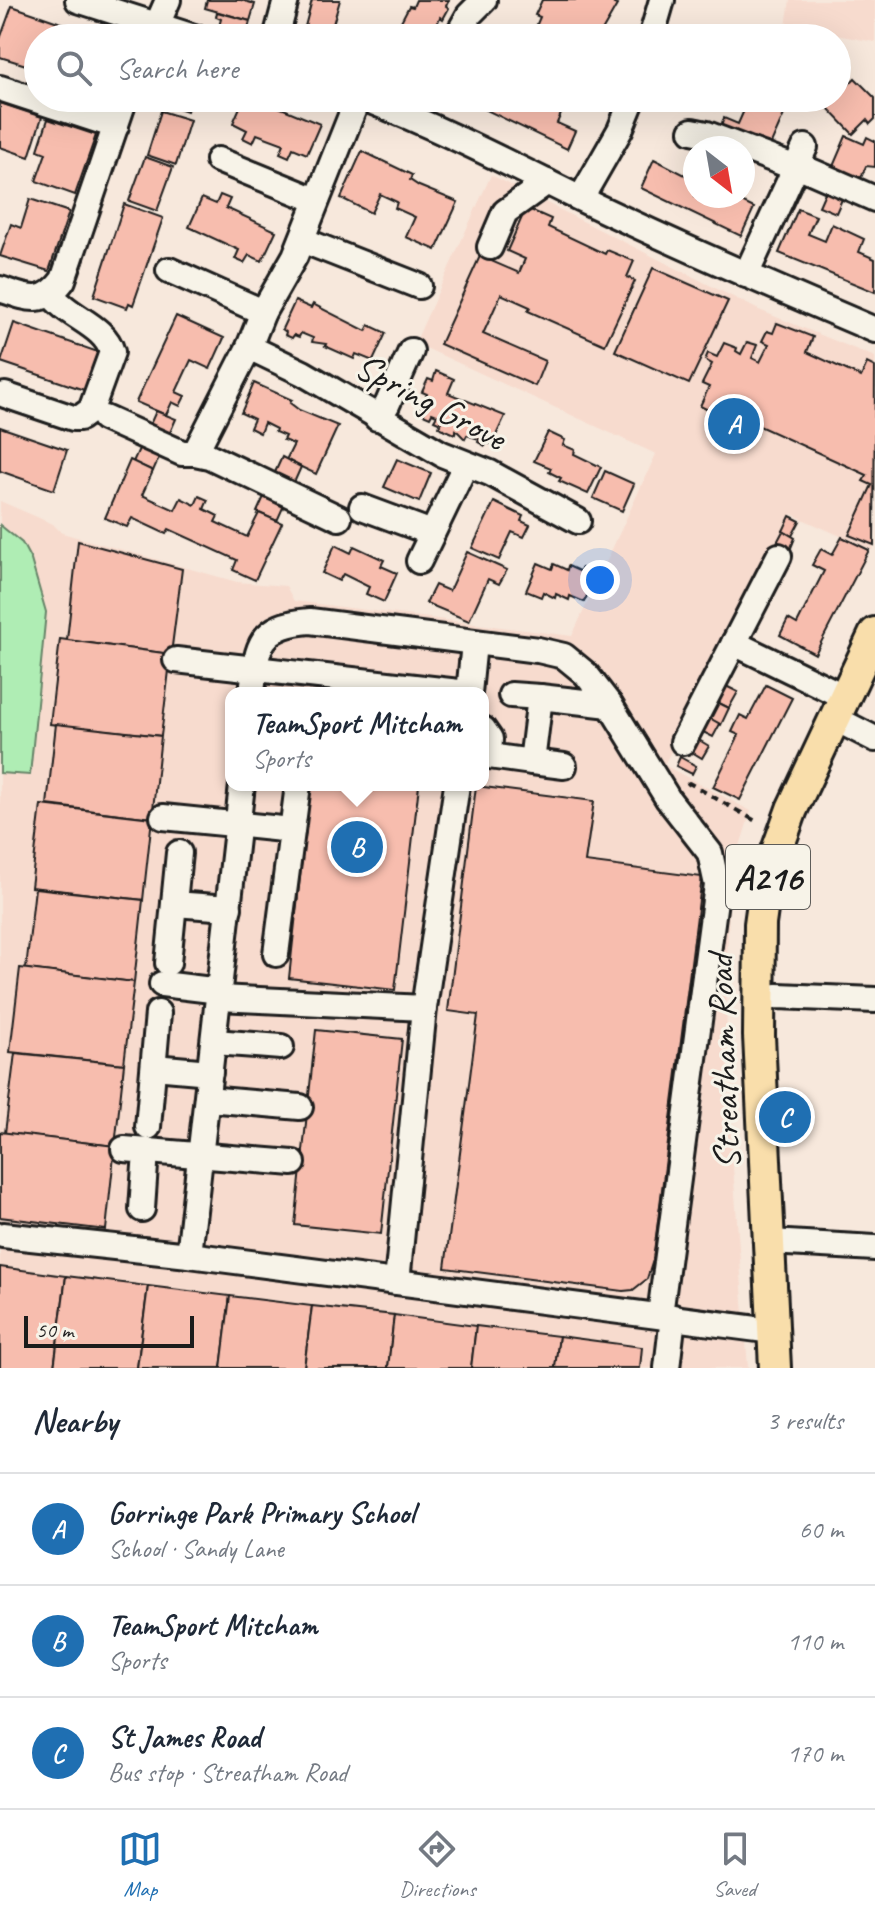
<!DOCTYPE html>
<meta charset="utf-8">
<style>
body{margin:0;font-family:Caveat,sans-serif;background:#f2f2f3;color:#1f2937}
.compass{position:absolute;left:683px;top:136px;width:72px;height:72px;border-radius:50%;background:#fff;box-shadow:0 8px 32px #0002;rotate:149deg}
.scale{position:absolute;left:24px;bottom:20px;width:170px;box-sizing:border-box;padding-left:8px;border:4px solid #1c1c1c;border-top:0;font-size:22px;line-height:28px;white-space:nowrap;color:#1c1c1c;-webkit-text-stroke:6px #f7f3e8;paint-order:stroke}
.you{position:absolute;left:600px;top:580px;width:28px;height:28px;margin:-20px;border:6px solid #fff;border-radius:50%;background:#1a73e8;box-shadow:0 0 0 12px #1a73e833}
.badge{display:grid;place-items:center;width:52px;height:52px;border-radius:50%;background:#1f6fb2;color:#fff;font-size:26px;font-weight:700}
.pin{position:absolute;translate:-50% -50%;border:4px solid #fff;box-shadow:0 2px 8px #0006}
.popup{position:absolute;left:225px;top:687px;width:264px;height:104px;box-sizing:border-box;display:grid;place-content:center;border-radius:16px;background:#fff;filter:drop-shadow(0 2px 6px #0005);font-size:26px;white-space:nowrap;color:#747a83}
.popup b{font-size:30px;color:#1f2937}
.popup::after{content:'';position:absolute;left:50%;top:100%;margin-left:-16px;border:16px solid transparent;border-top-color:#fff}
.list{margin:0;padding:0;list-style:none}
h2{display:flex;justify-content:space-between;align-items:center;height:104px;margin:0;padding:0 32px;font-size:34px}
h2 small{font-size:26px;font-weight:400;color:#747a83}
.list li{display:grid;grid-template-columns:52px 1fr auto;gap:24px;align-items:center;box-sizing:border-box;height:112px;padding:0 32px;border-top:2px solid #e0e1e3}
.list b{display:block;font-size:30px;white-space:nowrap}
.list p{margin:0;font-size:26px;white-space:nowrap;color:#747a83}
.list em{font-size:26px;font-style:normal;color:#747a83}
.icon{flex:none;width:44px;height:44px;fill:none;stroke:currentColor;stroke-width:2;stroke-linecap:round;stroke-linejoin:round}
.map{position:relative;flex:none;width:875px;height:1368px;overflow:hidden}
.search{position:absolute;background:#fff;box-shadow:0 8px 32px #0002;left:24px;right:24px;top:24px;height:88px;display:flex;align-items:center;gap:20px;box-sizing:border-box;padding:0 28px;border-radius:44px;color:#747a83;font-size:30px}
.sheet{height:440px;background:#fff}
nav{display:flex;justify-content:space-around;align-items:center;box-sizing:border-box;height:112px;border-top:2px solid #e0e1e3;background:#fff;font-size:22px;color:#747a83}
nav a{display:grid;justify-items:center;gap:4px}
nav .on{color:#1f6fb2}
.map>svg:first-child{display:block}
</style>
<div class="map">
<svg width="875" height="1368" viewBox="0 0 875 1368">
<rect width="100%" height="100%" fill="#f7e8dc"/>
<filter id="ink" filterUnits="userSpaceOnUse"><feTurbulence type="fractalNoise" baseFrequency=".0125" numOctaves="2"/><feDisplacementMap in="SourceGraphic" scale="16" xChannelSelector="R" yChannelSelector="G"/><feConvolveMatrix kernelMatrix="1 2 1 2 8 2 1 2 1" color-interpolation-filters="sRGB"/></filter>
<g filter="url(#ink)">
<g fill="#f7dbce" fill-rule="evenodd">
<polygon points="790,0 875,0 875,42 786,26"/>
<path d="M491,175l268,135 116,47v187l-3,6 -81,-36 -127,251 87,46 -21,67 -4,114 2,108 20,268h-748v-867l53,23 9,9 175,49 49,4 8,15 278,35 84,-182 -241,-111zM231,693h252v92h-252z"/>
</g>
<polygon fill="#afedb4" stroke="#668468" stroke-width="2" points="0,525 22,543 31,560 46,612 30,775 0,773"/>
<g fill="#f7bdae" stroke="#1c1c1c" stroke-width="2">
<polygon points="207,0 241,0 255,4 250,21 205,8"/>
<polygon points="312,0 340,0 329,38 302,38"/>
<polygon points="416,0 449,0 446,6 449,8 443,19 440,17 432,38 393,38 398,27 403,27 399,25 409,6 413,7"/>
<polygon points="542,0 616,0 614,4 617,5 598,38 531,38 540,17 535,15"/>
<polygon points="12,6 104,38 38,38 38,59 29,56 26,65 0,57 0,39"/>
<polygon points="217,12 250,21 246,38 218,30 221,19 216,17"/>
<polygon points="855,78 875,98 875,119 870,124 867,120 853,134 826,106"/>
<polygon points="166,98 191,98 187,111 164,103"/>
<polygon points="244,98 257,98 320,124 307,154 293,148 289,157 280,153 284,144 257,134 253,143 243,138 247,130 233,123"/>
<polygon points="474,98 568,98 557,123 575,131 567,149 472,103"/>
<polygon points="675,98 717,98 717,102 715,109"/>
<polygon points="746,98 760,98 786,110 771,144 767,142 763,150 719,132 724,118 738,124 745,108 743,105"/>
<polygon points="0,103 42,117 29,157 0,147"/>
<polygon points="161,111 190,120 176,165 147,155"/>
<polygon points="48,119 96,135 75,195 36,181 46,153 38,150"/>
<polygon points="846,136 864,144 867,137 875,141 875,167 866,166 857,187 831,171"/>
<polygon points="362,151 412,175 410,180 419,186 458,202 436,250 406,237 415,217 395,208 397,202 380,194 371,213 341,198"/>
<polygon points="145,157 173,167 157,211 129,201"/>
<polygon points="654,159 695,180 695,196 729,196 754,208 741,236 641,188"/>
<polygon points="826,190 843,197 836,213 819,206"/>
<polygon points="220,195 230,199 226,208 276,231 262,261 249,255 244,263 235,259 239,250 189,227 202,198 216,204"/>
<polygon points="30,199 69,212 49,271 0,256 11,224 21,228"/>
<polygon points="124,204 163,218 133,305 129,303 127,308 94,296"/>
<polygon points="526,208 551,219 548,227 605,254 607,250 634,261 627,277 635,281 605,345 528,311 530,307 501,294 483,334 545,361 535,386 440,344 480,256 519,273 525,259 507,251"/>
<polygon points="798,209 816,216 808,234 825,241 832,224 864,239 859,252 875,259 875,292 779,253"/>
<polygon points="653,268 728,301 689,384 615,351"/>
<polygon points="295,301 311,308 313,304 366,331 369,325 386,333 373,361 356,354 354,359 325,346 326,344 312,342 313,338 301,333 299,337 294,335 292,338 285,335 286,332 282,329"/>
<polygon points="176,316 224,338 210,369 191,360 176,392 185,396 180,406 172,402 166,415 136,402"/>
<polygon points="14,323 101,353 87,391 1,362"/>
<polygon points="777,323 813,337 807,352 861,377 867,363 875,367 874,545 849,535 872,485 863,481 867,475 731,413 729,420 700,406 709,387 702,384 712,364 705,360 708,353 717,357 724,343 737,348 736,351 741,354 747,342 757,345 752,358 760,362 769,344 762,341 767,331 773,333"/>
<polygon points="436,371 454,379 448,393 505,416 492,444 487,443 485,446 478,442 479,439 467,435 465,439 456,430 455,434 439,427 441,423 434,420 437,415 432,413 430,417 423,414 425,410 420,408 427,394 422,392 428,379 433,381"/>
<polygon points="254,383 292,400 290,403 299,410 338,426 316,474 286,460 294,444 283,440 285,436 275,432 276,429 264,423 260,433 250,428 254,419 241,413"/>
<polygon points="156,411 176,419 153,471 133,462"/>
<polygon points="0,427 67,450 54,490 0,471"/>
<polygon points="548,432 565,440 563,445 575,450 574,454 601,467 588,494 559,481 561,478 549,472 551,468 534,461"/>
<polygon points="282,457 301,467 277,521 257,512"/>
<polygon points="397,459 431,473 419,502 384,487"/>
<polygon points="130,460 153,471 142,495 175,510 181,498 195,505 199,496 208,500 204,509 218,516 215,522 247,537 259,513 282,523 255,580 233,570 237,560 169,529 166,534 132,518 127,527 105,518"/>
<polygon points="605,471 634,484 622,511 593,498"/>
<polygon points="494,502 523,516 521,521 530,525 524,537 512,532 499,560 472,548"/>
<polygon points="790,516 800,521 792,536 783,531"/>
<polygon points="783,531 795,538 788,555 774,548"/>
<polygon points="842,537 869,550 815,654 780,635 788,619 797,624 824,571 812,565 821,549 832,555"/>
<polygon points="78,541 182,569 171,654 67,640"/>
<polygon points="335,545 351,553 354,546 384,560 381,566 397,573 384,602 366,594 369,587 343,574 339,581 322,573"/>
<polygon points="467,552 507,570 499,584 488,579 469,621 426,603 435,585 449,591"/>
<polygon points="538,563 552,569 554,564 567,570 568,566 579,571 582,568 597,575 584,602 570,596 569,600 556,594 555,598 543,592 541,597 526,591"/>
<polygon points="60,639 171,654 161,736 50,724"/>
<polygon points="720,683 738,692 729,708 711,699"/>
<polygon points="766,685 792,698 740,800 713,787 739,735 732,732 740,715 748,719"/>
<polygon points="713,700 729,708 721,725 704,716"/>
<polygon points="704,715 720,724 713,737 697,729"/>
<polygon points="56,724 161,736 152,818 47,805"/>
<polygon points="694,737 709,746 702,758 687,749"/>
<polygon points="680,757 696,766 692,774 676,766"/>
<polygon points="310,785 419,785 395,990 289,978"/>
<polygon points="476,786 594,801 585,862 702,877 653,1260 647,1279 633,1290 623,1291 445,1268 478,1015 448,1011"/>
<polygon points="41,805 152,818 143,900 31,887"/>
<polygon points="35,888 143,900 134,982 26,969"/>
<polygon points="20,968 134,982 124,1064 10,1052"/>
<polygon points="316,1030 402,1039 381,1234 295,1225"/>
<polygon points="15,1053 124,1064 115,1146 5,1133"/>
<polygon points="0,1132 115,1146 106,1230 0,1217"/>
<polygon points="0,1267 66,1276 54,1368 0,1368"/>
<polygon points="66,1276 148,1286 137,1368 54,1368"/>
<polygon points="148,1286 230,1296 221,1368 137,1368"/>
<polygon points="230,1296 312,1306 304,1368 221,1368"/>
<polygon points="312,1306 394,1315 388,1368 304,1368"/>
<polygon points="394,1315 476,1326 471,1368 388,1368"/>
<polygon points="476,1326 559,1336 555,1368 471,1368"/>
<polygon points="559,1336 642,1347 640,1368 555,1368"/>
</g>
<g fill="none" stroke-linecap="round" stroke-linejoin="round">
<defs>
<g id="minor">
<polyline points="78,0 197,38"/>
<polyline points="157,25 168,0"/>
<polyline points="276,38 286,0"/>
<polyline points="456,38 469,15 484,0"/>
<polyline points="651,38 662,0"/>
<polyline points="0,88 116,126"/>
<path d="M363,98c75,29 145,65 216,100 97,47 197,90 296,132"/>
<polyline points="692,131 707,134 796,168"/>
<polyline points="218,160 316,200"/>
<polyline points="797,165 875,199"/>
<polyline points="581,198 620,130 633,98"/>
<polyline points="302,240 419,286"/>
<polyline points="490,247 505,212 547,182"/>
<polyline points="169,270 263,312"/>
<polyline points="746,275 805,147"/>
<path d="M0,289c27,9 43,18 63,-9l62,-182"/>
<polyline points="249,347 303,373 442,454 490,473 578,521"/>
<path d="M5,395l68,23h7l11,-8 21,-58c-7,-27 -45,-35 -61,-58"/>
<polyline points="104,418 182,453 195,453 249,347 263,312 295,256 358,98"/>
<polyline points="377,418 387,405 411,351"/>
<polyline points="195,453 209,456 339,518"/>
<polyline points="362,507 432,533"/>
<polyline points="419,561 461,474 468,466"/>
<polyline points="734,643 845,697"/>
<polyline points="176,660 468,693"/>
<path d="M252,693c5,-45 5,-68 58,-72l228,29 26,6 22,18 24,31 58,94 42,54 7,32 -57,430"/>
<polyline points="469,693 474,643"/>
<polyline points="511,695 540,697"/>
<polyline points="834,718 875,739"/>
<polyline points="483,729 490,739 489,756 532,762 540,697 610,705"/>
<polyline points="683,742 779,556"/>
<polyline points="532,762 564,766"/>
<polyline points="163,817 292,830"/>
<polyline points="174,904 229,908"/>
<polyline points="276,954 298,785"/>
<polyline points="168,963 179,853"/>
<polyline points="162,984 220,991"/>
<polyline points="219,998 424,1008"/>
<polyline points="759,998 778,996 875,1000"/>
<polyline points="214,1042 281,1047"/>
<polyline points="154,1067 210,1072"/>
<polyline points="207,1099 300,1107"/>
<polyline points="148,1127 158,1013"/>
<polyline points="124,1149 293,1163"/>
<polyline points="142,1209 146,1151"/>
<polyline points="3,1235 189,1255 773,1331"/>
<polyline points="770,1242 875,1248"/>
<polyline points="189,1255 242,785"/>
<polyline points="397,1282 424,1008 457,785"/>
<polyline points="667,1368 673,1317"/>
</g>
<polyline id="major" points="775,1368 759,1036 760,924 766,881 792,809 875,633"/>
</defs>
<use href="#minor" stroke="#1c1c1c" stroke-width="30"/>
<use href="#major" stroke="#1c1c1c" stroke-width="36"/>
<polyline stroke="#1c1c1c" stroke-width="4" stroke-dasharray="8 6" stroke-linecap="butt" points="687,785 689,783 759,823"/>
<use href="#minor" stroke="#f7f3e8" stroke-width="24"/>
<use href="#major" stroke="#f9deab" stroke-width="30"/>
</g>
</g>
<g text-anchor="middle" stroke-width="6" stroke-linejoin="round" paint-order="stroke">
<rect fill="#f7f3e8" stroke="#5e5c59" stroke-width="2" x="726" y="845" width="84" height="64" rx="6"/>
<g font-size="36" font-weight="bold" fill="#1c1c1c">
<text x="768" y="890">A216</text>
</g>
<g font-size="38" fill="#1c1c1c" stroke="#f7f3e8">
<text transform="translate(431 401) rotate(28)" y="13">Spring Grove</text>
<text transform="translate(723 1062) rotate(-92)" y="13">Streatham Road</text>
</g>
</g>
</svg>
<svg class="compass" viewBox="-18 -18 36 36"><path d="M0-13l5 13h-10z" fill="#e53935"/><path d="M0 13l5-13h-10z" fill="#747a83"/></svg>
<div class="scale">50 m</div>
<div class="you"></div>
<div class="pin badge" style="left:734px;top:424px">A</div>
<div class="pin badge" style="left:357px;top:847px">B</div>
<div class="popup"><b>TeamSport Mitcham</b>Sports</div>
<div class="pin badge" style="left:785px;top:1117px">C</div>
<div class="search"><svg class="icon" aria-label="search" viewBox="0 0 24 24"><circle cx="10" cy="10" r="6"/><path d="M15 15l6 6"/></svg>Search here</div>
</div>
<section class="sheet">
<h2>Nearby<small>3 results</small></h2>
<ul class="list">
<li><span class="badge">A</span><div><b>Gorringe Park Primary School</b><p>School · Sandy Lane</p></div><em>60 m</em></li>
<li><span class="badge">B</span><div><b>TeamSport Mitcham</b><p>Sports</p></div><em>110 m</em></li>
<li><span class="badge">C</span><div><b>St James Road</b><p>Bus stop · Streatham Road</p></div><em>170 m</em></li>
</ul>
</section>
<nav>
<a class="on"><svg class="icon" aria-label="map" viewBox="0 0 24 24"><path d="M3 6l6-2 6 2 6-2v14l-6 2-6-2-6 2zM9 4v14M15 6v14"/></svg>Map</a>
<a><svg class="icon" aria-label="directions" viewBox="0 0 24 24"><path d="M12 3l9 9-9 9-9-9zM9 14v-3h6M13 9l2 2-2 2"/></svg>Directions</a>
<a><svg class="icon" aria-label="saved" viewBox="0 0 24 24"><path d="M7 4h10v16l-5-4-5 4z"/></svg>Saved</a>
</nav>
